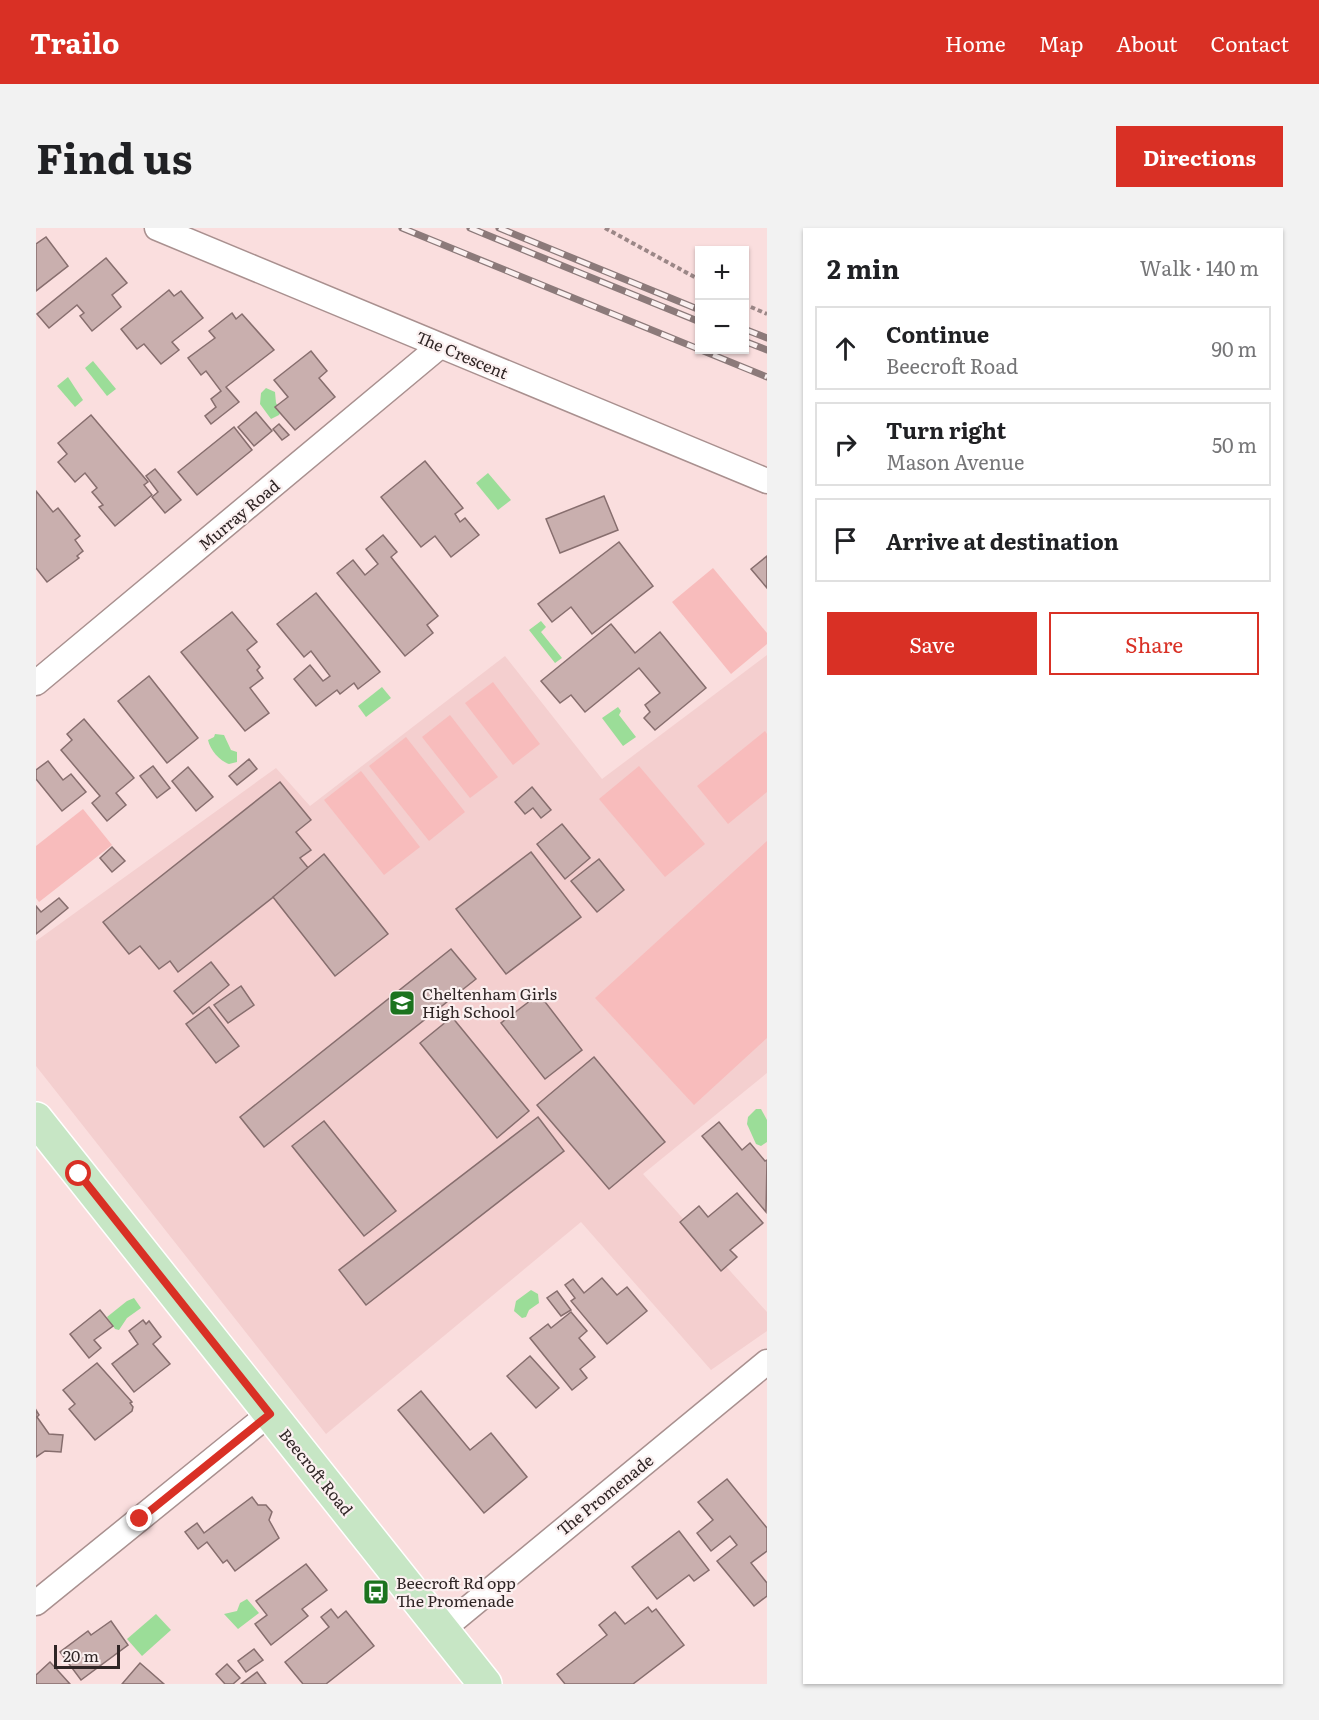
<!DOCTYPE html>
<meta charset="utf-8">
<style>
body{margin:0;font-family:Literata,serif;background:#f2f2f2;color:#202124}
.controls{position:absolute;right:18px;top:18px;display:grid;overflow:hidden;border-radius:0px;box-shadow:0 2px 4px #0004}
.controls button{width:54px;height:54px;display:grid;place-items:center;padding:0;border:0;border-bottom:2px solid #e0e0e0;background:#fff;color:#202124;font:30px sans-serif}
.scale{position:absolute;left:18px;bottom:15px;width:66px;box-sizing:border-box;padding-left:6px;border:3px solid #2f2525;border-top:0;font-size:16px;line-height:21px;white-space:nowrap;color:#2f2525;-webkit-text-stroke:4px #fbf0f0;paint-order:stroke}
.stop{position:absolute;width:18px;height:18px;margin:-14px;border:4px solid #d93025;border-radius:50%;background:#fff}
.stop.end{background:#d93025;border-color:#fff;box-shadow:0 2px 6px #0008}
.list{margin:0;padding:0;list-style:none}
h2{display:flex;justify-content:space-between;align-items:center;height:78px;margin:0;padding:0 24px;font-size:26px}
h2 small{font-size:20px;font-weight:400;color:#757577}
.list li{display:grid;grid-template-columns:39px 1fr auto;gap:18px;align-items:center;box-sizing:border-box;height:84px;margin:0 12px 12px;padding:0 12px;border:2px solid #e0e0e0;border-radius:0px}
.list b{display:block;font-size:22px;white-space:nowrap}
.list p{margin:0;font-size:20px;white-space:nowrap;color:#757577}
.list em{font-size:20px;font-style:normal;color:#757577}
.actions{display:flex;gap:12px;padding:18px 24px}
.actions a{flex:1;padding:14px 0;border:2px solid #d93025;border-radius:0px;text-align:center;font-size:21px;color:#d93025}
.actions .main{background:#d93025;color:#fff}
.icon{flex:none;width:33px;height:33px;fill:none;stroke:currentColor;stroke-width:2;stroke-linecap:round;stroke-linejoin:round}
.map{position:relative;flex:none;width:731px;height:1456px;overflow:hidden;border-radius:0px}
header{display:flex;align-items:center;gap:36px;box-sizing:border-box;height:84px;padding:0 30px;background:#d93025;color:#fff}
header strong{font-size:28px}
nav{display:flex;gap:33px;margin-inline-start:auto;font-size:21px}
.intro{display:flex;align-items:center;justify-content:space-between;box-sizing:border-box;height:144px;padding:0 36px}
h1{margin:0;font-size:42px}
.button{padding:15px 27px;border-radius:0px;background:#d93025;color:#fff;font-size:21px;font-weight:700}
main{display:flex;gap:36px;padding:0 36px}
aside{flex:1;background:#fff;border-radius:0px;box-shadow:0 2px 4px #0004}
.map>svg:first-child{display:block}
</style>
<header>
<strong>Trailo</strong>
<nav><a>Home</a><a>Map</a><a>About</a><a>Contact</a></nav>
</header>
<div class="intro"><h1>Find us</h1><a class="button">Directions</a></div>
<main>
<div class="map">
<svg width="731" height="1456" viewBox="0 0 731 1456">
<rect width="100%" height="100%" fill="#fadede"/>
<polygon fill="#f4cfcf" points="731,427 731,845 607,946 731,1084 731,1103 675,1142 545,994 290,1206 0,838 0,713 240,540 274,578 469,428 566,551"/>
<g fill="#f8bcbc">
<polygon points="677,340 731,405 731,416 695,446 636,374"/>
<polygon points="457,454 504,516 477,537 429,475"/>
<polygon points="414,487 462,549 434,570 386,509"/>
<polygon points="729,503 731,506 731,564 692,596 661,558"/>
<polygon points="370,509 429,584 393,613 333,538"/>
<polygon points="603,538 669,616 629,649 563,571"/>
<polygon points="325,543 384,619 348,647 288,572"/>
<polygon points="47,581 76,617 3,674 0,670 0,618"/>
<polygon points="731,613 731,810 658,877 559,770"/>
</g>
<g fill="#9bdd98">
<polygon points="57,133 80,161 71,168 49,140"/>
<polygon points="32,149 47,172 39,179 21,158"/>
<polygon points="230,160 239,164 240,175 245,183 243,187 235,191 224,176 225,165"/>
<polygon points="452,245 475,272 462,282 440,255"/>
<polygon points="505,393 510,399 505,404 526,430 519,435 493,402"/>
<polygon points="346,459 355,470 330,489 322,478"/>
<polygon points="582,479 585,483 583,487 600,509 587,518 566,490"/>
<path d="M179,506l9,1 7,15 6,2v10l-8,2c-9,-3 -19,-14 -21,-24l6,-3z"/>
<polygon points="720,881 725,881 731,892 731,914 725,918 720,916 711,896 712,889"/>
<polygon points="495,1062 502,1066 503,1075 493,1082 490,1089 486,1090 478,1083 480,1073"/>
<polygon points="98,1070 105,1080 91,1090 83,1102 79,1101 71,1089 91,1073"/>
<polygon points="211,1371 223,1385 202,1401 188,1386 201,1383 204,1375"/>
<polygon points="120,1386 135,1402 106,1428 91,1411"/>
</g>
<g fill="#c9afae" stroke="#876e6e" stroke-width="1.5">
<polygon points="10,9 32,38 0,63 0,16"/>
<polygon points="70,30 91,55 76,67 85,79 56,103 44,88 48,85 41,77 13,100 1,86"/>
<polygon points="133,62 138,68 145,63 167,90 136,114 143,122 125,136 108,116 101,121 85,101"/>
<polygon points="196,85 200,91 206,86 238,122 190,159 203,174 175,196 169,188 180,179 175,171 185,163 170,143 165,147 152,130 179,110 173,103"/>
<polygon points="275,123 291,143 283,150 299,169 259,202 239,179 252,169 238,152"/>
<polygon points="220,184 236,203 218,218 202,199"/>
<polygon points="55,187 112,254 108,257 116,267 79,298 63,279 67,277 56,264 61,260 49,245 39,254 22,234 31,226 22,215"/>
<polygon points="243,196 253,207 246,212 237,201"/>
<polygon points="198,199 216,222 161,267 142,244"/>
<polygon points="389,233 427,280 419,286 424,294 429,290 443,307 415,329 399,308 385,319 345,269"/>
<polygon points="119,241 145,272 129,285 116,269 122,264 110,248"/>
<polygon points="0,263 17,284 22,280 44,308 39,312 47,323 41,328 43,330 11,354 0,340"/>
<polygon points="568,268 582,302 524,325 510,291"/>
<polygon points="347,307 361,324 355,329 402,388 391,397 397,405 369,428 301,345 317,332 329,347 342,336 330,321"/>
<polygon points="583,314 617,358 556,406 535,379 516,394 502,376"/>
<polygon points="731,328 731,360 715,341"/>
<polygon points="280,365 344,444 322,461 318,455 304,466 301,462 280,478 258,451 274,437 287,453 294,448 275,423 268,429 241,396"/>
<polygon points="196,384 221,414 211,422 224,439 221,442 227,450 214,460 233,485 209,503 145,424"/>
<polygon points="575,396 599,425 624,404 670,460 619,502 608,490 614,484 609,477 624,465 603,440 549,484 535,467 524,475 505,453"/>
<polygon points="113,448 162,510 131,535 82,473"/>
<polygon points="48,491 98,550 80,565 90,577 71,593 56,575 64,568 25,522 36,512 31,506"/>
<polygon points="213,531 221,541 201,557 193,548"/>
<polygon points="12,533 27,552 35,546 50,564 26,583 0,551 0,542"/>
<polygon points="117,538 134,560 121,570 104,548"/>
<polygon points="152,539 177,569 160,583 136,553"/>
<polygon points="244,554 275,592 260,604 275,622 264,630 273,641 142,744 134,733 123,741 104,718 93,726 67,694"/>
<polygon points="496,559 515,582 505,590 497,580 489,586 479,574"/>
<polygon points="526,596 554,630 529,651 501,616"/>
<polygon points="76,619 89,633 76,644 64,630"/>
<polygon points="495,624 545,689 470,746 420,681"/>
<polygon points="288,626 352,706 299,748 237,669"/>
<polygon points="563,631 588,662 561,684 535,653"/>
<polygon points="23,670 32,680 0,706 0,678 5,684"/>
<polygon points="415,721 440,751 228,919 204,889"/>
<polygon points="175,734 193,757 157,786 138,763"/>
<polygon points="205,758 218,777 192,795 178,777"/>
<polygon points="503,766 546,822 509,851 465,795"/>
<polygon points="173,779 203,818 180,835 150,796"/>
<polygon points="416,789 493,883 461,910 384,815"/>
<polygon points="558,829 629,914 573,961 501,877"/>
<polygon points="502,889 528,923 330,1077 303,1042"/>
<polygon points="288,893 360,983 328,1008 256,918"/>
<polygon points="683,894 706,922 714,915 729,933 731,932 730,984 666,908"/>
<polygon points="701,965 727,995 694,1022 701,1029 685,1043 644,994 663,978 672,989"/>
<polygon points="566,1050 581,1067 591,1059 611,1083 571,1116 535,1073 539,1070 529,1057 537,1051 548,1065"/>
<polygon points="521,1063 535,1082 525,1088 511,1070"/>
<polygon points="64,1082 77,1098 58,1112 65,1120 53,1130 34,1106"/>
<polygon points="535,1084 551,1103 543,1110 559,1129 544,1141 551,1150 536,1162 494,1110 512,1096 515,1100"/>
<polygon points="107,1092 110,1096 113,1093 125,1109 117,1116 134,1136 98,1164 76,1136 102,1116 93,1103"/>
<polygon points="494,1128 523,1160 500,1180 471,1148"/>
<polygon points="61,1135 96,1174 94,1175 97,1179 96,1183 59,1212 33,1181 39,1176 27,1162"/>
<polygon points="385,1163 434,1222 455,1205 491,1249 448,1285 362,1182"/>
<polygon points="0,1182 3,1187 1,1189 13,1206 27,1207 25,1224 9,1223 0,1229"/>
<polygon points="691,1251 731,1300 731,1323 715,1335 731,1355 731,1368 718,1378 681,1333 701,1317 694,1308 675,1323 661,1305 677,1292 662,1274"/>
<polygon points="216,1269 222,1277 230,1277 236,1284 233,1292 243,1310 199,1343 191,1332 187,1335 171,1314 162,1321 149,1304 161,1295 168,1305"/>
<polygon points="643,1303 673,1342 658,1353 653,1347 621,1371 596,1339"/>
<polygon points="270,1336 291,1362 266,1381 272,1388 235,1417 219,1396 231,1387 220,1373"/>
<polygon points="612,1379 616,1384 620,1381 648,1417 597,1456 529,1456 521,1446 571,1407 563,1397 579,1384 589,1396"/>
<polygon points="295,1381 302,1390 310,1383 338,1418 290,1456 267,1456 249,1434 293,1399 285,1389"/>
<polygon points="75,1393 92,1417 45,1452 24,1424 52,1403 55,1407"/>
<polygon points="218,1421 227,1432 210,1444 202,1433"/>
<polygon points="14,1434 34,1456 0,1456 0,1447"/>
<polygon points="104,1435 128,1456 86,1456"/>
<polygon points="191,1436 204,1450 197,1456 189,1456 180,1446"/>
<polygon points="221,1444 230,1456 205,1456"/>
</g>
<g fill="none" stroke-linecap="round" stroke-linejoin="round">
<defs>
<g id="street">
<polyline points="121,0 731,253"/>
<polyline points="0,455 404,118"/>
<polyline points="0,1375 233,1186"/>
<polyline points="407,1401 731,1134"/>
</g>
<polyline id="primary" points="0,891 449,1456"/>
</defs>
<use href="#street" stroke="#a9908f" stroke-width="27"/>
<use href="#primary" stroke="#fff" stroke-width="36"/>
<g stroke="#9b8787" stroke-width="4" stroke-dasharray="4.5 3" stroke-linecap="butt">
<polyline points="569,0 664,52"/>
<polyline points="708,76 731,86"/>
</g>
<use href="#street" stroke="#fff" stroke-width="24"/>
<use href="#primary" stroke="#c7e6c5" stroke-width="33"/>
<defs>
<g id="rail">
<polyline points="366,0 731,149"/>
<polyline points="434,0 664,94"/>
<polyline points="463,0 664,82"/>
<polyline points="708,101 731,110"/>
<polyline points="708,113 731,122"/>
</g>
</defs>
<use href="#rail" stroke="#8c7a7a" stroke-width="7"/>
<use href="#rail" stroke="#fbf0f0" stroke-width="4.5" stroke-dasharray="14" stroke-linecap="butt"/>
</g>
<g fill="none" stroke-linecap="round" stroke-linejoin="round">
<polyline stroke="#d93025" stroke-width="8" points="43,946 234,1186 104,1291"/>
</g>
<defs>
<symbol id="school-square" viewBox="-11 -11 22 22"><rect x="-9" y="-9" width="18" height="18" rx="4" fill="#1c731e" stroke="#fbf0f0"/><path d="M0-5L7-2L0 1L-7-2ZM-4 1L0 2.5L4 1V4Q0 6-4 4Z" fill="#fff"/></symbol>
<symbol id="bus-square" viewBox="-11 -11 22 22"><rect x="-9" y="-9" width="18" height="18" rx="4" fill="#1c731e" stroke="#fbf0f0"/><path d="M-5-6H5V4H4V6H2V4H-2V6H-4V4H-5ZM-3.5-4V0h7V-4ZM-3.5 1.2v1.5H-2V1.2ZM2 1.2v1.5H3.5V1.2Z" fill="#fff"/></symbol>
</defs>
<g fill-rule="evenodd">
<use href="#school-square" x="351" y="760" width="30" height="30"/>
<use href="#bus-square" x="325" y="1349" width="30" height="30"/>
</g>
<g text-anchor="middle" stroke-width="4.5" stroke-linejoin="round" paint-order="stroke">
<g font-size="16" fill="#2f2525" stroke="#fbf0f0">
<text transform="translate(426 127) rotate(23)" y="6">The Crescent</text>
<text transform="translate(203 287) rotate(-40)" y="6">Murray Road</text>
<text transform="translate(280 1244) rotate(51)" y="6">Beecroft Road</text>
<text transform="translate(569 1267) rotate(-39)" y="6">The Promenade</text>
</g>
<g font-size="16" fill="#2f2525" stroke="#fbf0f0" text-anchor="start">
<text x="386" y="772">Cheltenham Girls<tspan x="386" dy="18">High School</tspan></text>
<text x="360" y="1361">Beecroft Rd opp<tspan x="360" dy="18">The Promenade</tspan></text>
</g>
</g>
</svg>
<div class="controls">
<button>+</button>
<button>−</button>
</div>
<div class="scale">20 m</div>
<div class="stop" style="left:43px;top:946px"></div>
<div class="stop end" style="left:104px;top:1291px"></div>
</div>
<aside>
<h2>2 min<small>Walk · 140 m</small></h2>
<ul class="list">
<li><svg class="icon" aria-label="ahead" viewBox="0 0 24 24"><path d="M12 20V5M6 11l6-6 6 6"/></svg><div><b>Continue</b><p>Beecroft Road</p></div><em>90 m</em></li>
<li><svg class="icon" aria-label="right" viewBox="0 0 24 24"><path d="M7 20v-9h11M14 6l5 5-5 5"/></svg><div><b>Turn right</b><p>Mason Avenue</p></div><em>50 m</em></li>
<li><svg class="icon" aria-label="arrive" viewBox="0 0 24 24"><path d="M6 21V4h12l-3 4 3 4H6"/></svg><div><b>Arrive at destination</b></div></li>
</ul>
<div class="actions"><a class="main">Save</a><a>Share</a></div>
</aside>
</main>
